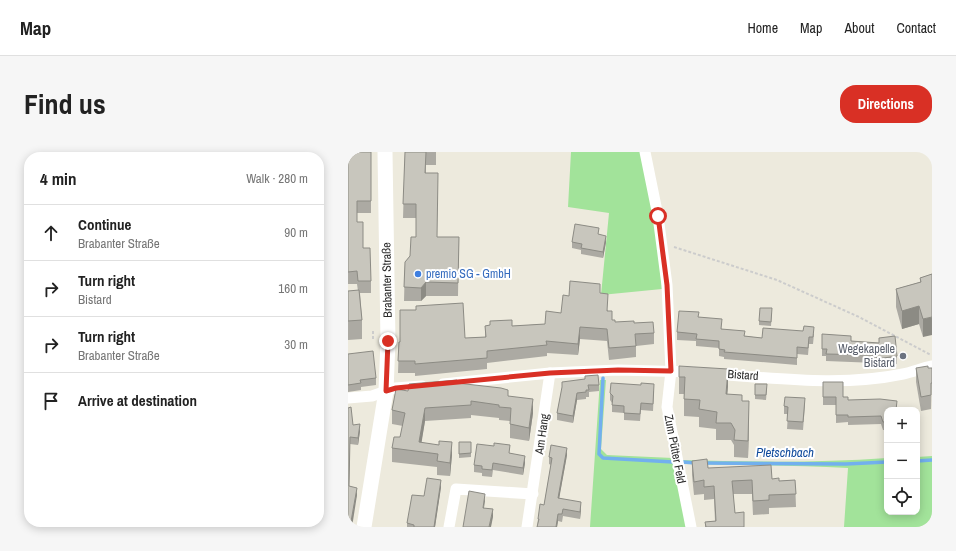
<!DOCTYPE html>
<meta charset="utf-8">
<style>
body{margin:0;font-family:"Archivo Narrow",sans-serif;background:#f6f6f6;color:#222}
.controls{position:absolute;right:12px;bottom:12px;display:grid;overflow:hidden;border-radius:8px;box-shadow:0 2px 10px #0003}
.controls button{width:36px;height:36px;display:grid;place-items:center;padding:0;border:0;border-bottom:1px solid #e0e0e0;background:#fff;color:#222;font:20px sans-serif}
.stop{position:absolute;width:12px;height:12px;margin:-9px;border:3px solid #d93025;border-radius:50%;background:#fff}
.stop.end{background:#d93025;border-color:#fff;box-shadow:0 1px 4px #0008}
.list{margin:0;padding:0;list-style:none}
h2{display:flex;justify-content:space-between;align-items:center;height:52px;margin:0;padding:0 16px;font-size:17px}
h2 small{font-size:13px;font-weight:400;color:#767676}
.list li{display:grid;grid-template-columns:26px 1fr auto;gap:12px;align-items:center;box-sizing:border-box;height:56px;padding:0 16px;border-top:1px solid #e0e0e0}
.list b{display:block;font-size:15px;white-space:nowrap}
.list p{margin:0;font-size:13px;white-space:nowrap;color:#767676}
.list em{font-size:13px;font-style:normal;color:#767676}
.icon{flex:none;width:22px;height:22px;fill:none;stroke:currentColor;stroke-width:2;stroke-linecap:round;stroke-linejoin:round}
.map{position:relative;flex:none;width:584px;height:375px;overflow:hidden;border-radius:16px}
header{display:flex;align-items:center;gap:24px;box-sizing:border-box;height:56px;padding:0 20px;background:#fff;border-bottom:1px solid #e0e0e0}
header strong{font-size:19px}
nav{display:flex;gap:22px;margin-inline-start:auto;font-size:14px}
.intro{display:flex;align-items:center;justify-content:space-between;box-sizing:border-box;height:96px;padding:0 24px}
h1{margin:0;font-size:28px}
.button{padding:10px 18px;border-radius:16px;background:#d93025;color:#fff;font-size:14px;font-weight:700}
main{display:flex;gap:24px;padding:0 24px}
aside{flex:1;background:#fff;border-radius:16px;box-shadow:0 2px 10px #0003}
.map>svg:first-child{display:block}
</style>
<header>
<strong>Map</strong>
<nav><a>Home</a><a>Map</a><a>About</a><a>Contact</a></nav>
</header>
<div class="intro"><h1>Find us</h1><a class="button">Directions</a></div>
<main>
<aside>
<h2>4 min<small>Walk · 280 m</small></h2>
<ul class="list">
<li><svg class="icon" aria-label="ahead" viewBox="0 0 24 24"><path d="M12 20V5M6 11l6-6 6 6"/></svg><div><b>Continue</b><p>Brabanter Straße</p></div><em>90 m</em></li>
<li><svg class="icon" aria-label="right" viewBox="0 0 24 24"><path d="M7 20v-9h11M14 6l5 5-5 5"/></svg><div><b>Turn right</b><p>Bistard</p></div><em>160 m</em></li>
<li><svg class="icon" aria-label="right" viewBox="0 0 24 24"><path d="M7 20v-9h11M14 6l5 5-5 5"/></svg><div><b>Turn right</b><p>Brabanter Straße</p></div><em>30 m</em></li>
<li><svg class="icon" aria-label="arrive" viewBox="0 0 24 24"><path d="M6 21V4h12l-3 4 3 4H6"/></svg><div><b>Arrive at destination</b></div></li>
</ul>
</aside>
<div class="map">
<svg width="584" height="375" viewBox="0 0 584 375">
<rect width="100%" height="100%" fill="#edeadd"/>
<g fill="#a2e39a">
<polygon points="223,0 294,0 308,66 314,137 253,143 261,61 220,55"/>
<polygon points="252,228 258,228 253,297 259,303 325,306 339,375 242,375"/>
<path d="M584,304v71h-88l4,-59c-55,-3 -111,-3 -166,-4v-4c68,2 136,3 205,-2v54h30v-55z"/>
</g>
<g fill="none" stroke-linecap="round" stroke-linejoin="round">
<g stroke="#72b0ee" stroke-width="3.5">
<polyline points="255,226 251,302 255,306 325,310"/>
<polyline points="569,309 584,308"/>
<polyline points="335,310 348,311"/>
<polyline points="356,311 498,312 539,310"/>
</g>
<g stroke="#ccc" stroke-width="2" stroke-dasharray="3 2" stroke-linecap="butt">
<polyline points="326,95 429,128 511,165 583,203"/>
<polyline points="25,179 25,188"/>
</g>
<g stroke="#fff" stroke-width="11">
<polyline points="297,0 310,64 319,133 323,219 319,255 343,375"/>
<path d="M366,222c62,4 127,13 189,0 10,-2 19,-6 29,-8"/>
<polyline points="95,232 202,221 270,218 345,220"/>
<polyline points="0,246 24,244 47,236 74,234"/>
<polyline points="101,375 108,337 185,342"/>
<polyline points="179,375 202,221"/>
</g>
<polyline stroke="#fff" stroke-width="15" points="16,375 38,239 40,189 37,0"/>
</g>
<g fill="#acaaa3">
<polygon points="0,0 23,0 23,61 9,61 9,70 23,129 23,141 12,141 14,168 14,187 0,188 0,139 10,139 9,132 0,132"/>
<polygon points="56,0 88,0 88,13 78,13 78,21 89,85 111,85 110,144 78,144 73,149 56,149 57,110 62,104 68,85 68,66 55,66 57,0"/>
<polygon points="251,83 258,90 255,106 233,102 233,98 224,96 224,90"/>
<polygon points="584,122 575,185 571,172 554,177 548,155 548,137 572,130 572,126"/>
<polygon points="252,142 264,168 267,170 286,171 306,181 306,192 288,194 288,205 261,208 259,189 232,187 230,203 199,201 199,204 139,211 139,217 67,224 67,221 50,221 51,190 137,185 137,174 142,173 142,169 164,174 197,172 213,161 221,144"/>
<polygon points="424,161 423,174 411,173 411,169"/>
<polygon points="351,165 374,177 397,184 414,186 466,182 465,192 461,192 460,203 449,202 449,213 376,207 376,205 371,204 371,196 348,194 348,189 329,188 329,180"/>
<polygon points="474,182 503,189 531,191 531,186 549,204 549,212 529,214 528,211 478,209 478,204 474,204"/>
<polygon points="0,202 28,226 28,233 13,235 13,238 0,240"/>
<polygon points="331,214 380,234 379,242 394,249 401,267 400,306 386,305 386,293 383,288 368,288 368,277 351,275 351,265 336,264 336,242 331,242"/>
<polygon points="568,216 584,216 583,257 573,259 568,230"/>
<polygon points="214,230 251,233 251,239 241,240 241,245 238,245 238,247 229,248 225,271 209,268 209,261 214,237"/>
<polygon points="475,230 500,248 539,258 539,278 535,278 533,272 500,273 500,270 488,271 488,253 475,253"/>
<polygon points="109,231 160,244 185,261 181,289 162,286 162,269 151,268 151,266 123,263 123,266 77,269 73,291 104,303 102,324 89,323 89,315 44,310 44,296 52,285 55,274 44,272 44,258 60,239"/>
<polygon points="407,232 419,236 418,248 407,247"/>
<polygon points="306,239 305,259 293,258 292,269 276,268 276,261 264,260 264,251 262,248 262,241"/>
<polygon points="457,253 455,278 439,277 440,262 436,262 436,254"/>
<polygon points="0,256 5,273 12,279 10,293 2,292 1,335 9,343 0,375"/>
<polygon points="111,290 123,290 123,305 111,306"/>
<polygon points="162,301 177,311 175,323 145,318 144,325 134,324 134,321 126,320 126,313"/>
<polygon points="219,303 211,346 233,357 232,367 215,364 214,370 210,369 209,375 189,375 190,367 196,353 203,313 201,312 201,305"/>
<polygon points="344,309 360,316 424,327 431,329 447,328 448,355 421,356 421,362 405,363 404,342 385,342 387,361 396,375 357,375 357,370 367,369 366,347 356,348 356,342 346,343 344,323"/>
<polygon points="93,335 87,375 59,375 59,371 76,344"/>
</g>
<g fill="#8c8b84">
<polygon points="258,84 258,90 255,106 255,100"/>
<polygon points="78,130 78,144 73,149 73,136"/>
<polygon points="571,154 571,172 554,177 554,159"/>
<polygon points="584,165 584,183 575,185 575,167"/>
<polygon points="232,175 232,187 230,203 230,192"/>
<polygon points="380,217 380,234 378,259 378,242"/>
<polygon points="229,241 229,248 225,271 225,264"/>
<polygon points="185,247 185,261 181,289 181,276"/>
<polygon points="401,249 401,267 400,306 400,289"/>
<polygon points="77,256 77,269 72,300 71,290"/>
<polygon points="12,272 12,279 10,293 10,286"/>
<polygon points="104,290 104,303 102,324 102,311"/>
<polygon points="219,296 219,303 210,353 210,346"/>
<polygon points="177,304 177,311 175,323 175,316"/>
<polygon points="93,328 93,335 87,375 86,375"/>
<polygon points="9,336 9,343 4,375 2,375"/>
<polygon points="137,342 137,349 135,363 135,356"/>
<polygon points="233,350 233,357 232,367 232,360"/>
<polygon points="145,357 145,365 143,375 141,375"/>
<polygon points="210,362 210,369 209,375 208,375"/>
</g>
<g fill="#c8c6bd" stroke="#8c8b84">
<polygon points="0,0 23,0 23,49 9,49 9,70 15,70 15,96 22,96 23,129 10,129 9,119 0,120"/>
<polygon points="57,0 78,0 77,21 90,21 89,85 111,85 110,131 78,130 73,136 56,135 57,110 62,104 63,85 68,85 68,52 55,52"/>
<polygon points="227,72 251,76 250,82 258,84 255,100 233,96 234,92 224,90"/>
<polygon points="584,122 584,165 575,167 571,154 554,159 548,137 573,130 572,126"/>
<polygon points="222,129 252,132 252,141 260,142 259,159 264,159 264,168 267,168 267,170 286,169 286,171 305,170 306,181 287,182 288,194 261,196 259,177 232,175 230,192 198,189 199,193 139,199 139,206 67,212 67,209 50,209 51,190 52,190 52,158 68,158 68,154 115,151 117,186 138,185 137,174 142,173 142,169 164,168 164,174 197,172 198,159 213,161 215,143 221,144"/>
<polygon points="11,138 14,168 0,169 0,139"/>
<polygon points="412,156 424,156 423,170 411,169"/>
<polygon points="331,159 351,160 350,165 374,167 373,177 397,179 396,184 414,186 415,176 455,179 456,174 466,175 465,185 461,185 460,196 449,195 449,206 376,200 377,198 371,197 371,189 348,187 349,182 329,180"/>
<polygon points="474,182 503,184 503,189 531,191 531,186 547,184 549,204 529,207 528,203 478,202 479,197 474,197"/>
<polygon points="25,199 28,226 12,228 13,231 0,233 0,202"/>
<polygon points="331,214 380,217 378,242 394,243 394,249 401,249 400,289 386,288 387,278 383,271 368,271 369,260 351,257 352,248 336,247 337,225 331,225"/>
<polygon points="580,214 580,216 584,216 584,231 583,231 583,243 573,245 568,216"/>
<polygon points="250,223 251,233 240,233 241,238 238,238 238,240 229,241 225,264 209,261 214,235 214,230 237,227 237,224"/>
<polygon points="109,228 109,231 153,236 160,238 160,244 185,247 181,276 162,272 163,256 151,255 151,253 123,249 123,253 77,256 71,290 91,293 91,289 104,290 102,311 89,309 90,302 44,296 46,285 52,285 57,261 44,258 48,237 60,239 61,232"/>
<polygon points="475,230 495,230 495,245 500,245 500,248 532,247 549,249 548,258 539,258 539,270 535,270 533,264 500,265 500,263 488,263 488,245 475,245"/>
<polygon points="263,231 293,233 293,231 306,232 305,252 293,251 292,262 276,261 276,254 264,253 265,244 262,241"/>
<polygon points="407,232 419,232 418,243 407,243"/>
<polygon points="437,245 457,246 455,270 439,269 440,255 436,254"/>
<polygon points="3,255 5,273 12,272 10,286 2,285 1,334 9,336 2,375 0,375 0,256"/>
<polygon points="111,290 123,290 123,301 111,302"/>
<polygon points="146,291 162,293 161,301 177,304 175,316 145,311 144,318 134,317 134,314 126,313 129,292 146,294"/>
<polygon points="203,293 219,296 210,346 233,350 232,360 215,357 214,362 210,362 208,375 189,375 191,367 190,367 192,352 196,353 204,306 201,305"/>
<polygon points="359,307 360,316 423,313 424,327 431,326 431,329 447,328 448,342 421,343 421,348 405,349 404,328 384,329 387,361 396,360 396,375 358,375 357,370 368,369 366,334 356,335 356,328 346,330 344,309"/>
<polygon points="79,326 93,328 86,375 66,375 66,373 59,371 64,343 76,344"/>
<polygon points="121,339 137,342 135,356 145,357 141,375 115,375"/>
</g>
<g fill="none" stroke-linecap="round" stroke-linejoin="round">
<polyline stroke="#d93025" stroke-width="5" points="40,189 38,239 48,236 202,221 270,218 323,219 319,133 310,64"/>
</g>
<circle fill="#3f7fe0" stroke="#fff" stroke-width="1.5" cx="70" cy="122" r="4"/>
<circle fill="#6b7280" stroke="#fff" stroke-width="1.5" cx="555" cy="204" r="4"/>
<g text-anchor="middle" stroke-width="4" stroke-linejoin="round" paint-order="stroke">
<g font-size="12" fill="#366cbe" stroke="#fff" text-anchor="start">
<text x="78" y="126">premio SG - GmbH</text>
</g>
<g font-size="12" fill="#2b2b2b" stroke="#fff">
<text transform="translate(39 128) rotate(-91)" y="4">Brabanter Straße</text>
<text transform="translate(395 223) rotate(4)" y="4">Bistard</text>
<text transform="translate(194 282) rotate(-82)" y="4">Am Hang</text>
<text transform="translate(327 297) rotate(79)" y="4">Zum Pütter Feld</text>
</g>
<g font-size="12" fill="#5b616d" stroke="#fff" text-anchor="end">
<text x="547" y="201">Wegekapelle<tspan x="547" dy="14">Bistard</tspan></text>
</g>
<g font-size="13" font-style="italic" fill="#0f4a9c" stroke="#fff">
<text x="437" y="305">Pletschbach</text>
</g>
</g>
</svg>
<div class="controls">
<button>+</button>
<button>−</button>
<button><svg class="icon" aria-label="locate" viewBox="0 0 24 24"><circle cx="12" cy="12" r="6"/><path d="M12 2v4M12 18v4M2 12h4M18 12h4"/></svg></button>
</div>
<div class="stop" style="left:310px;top:64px"></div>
<div class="stop end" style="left:40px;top:189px"></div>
</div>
</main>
